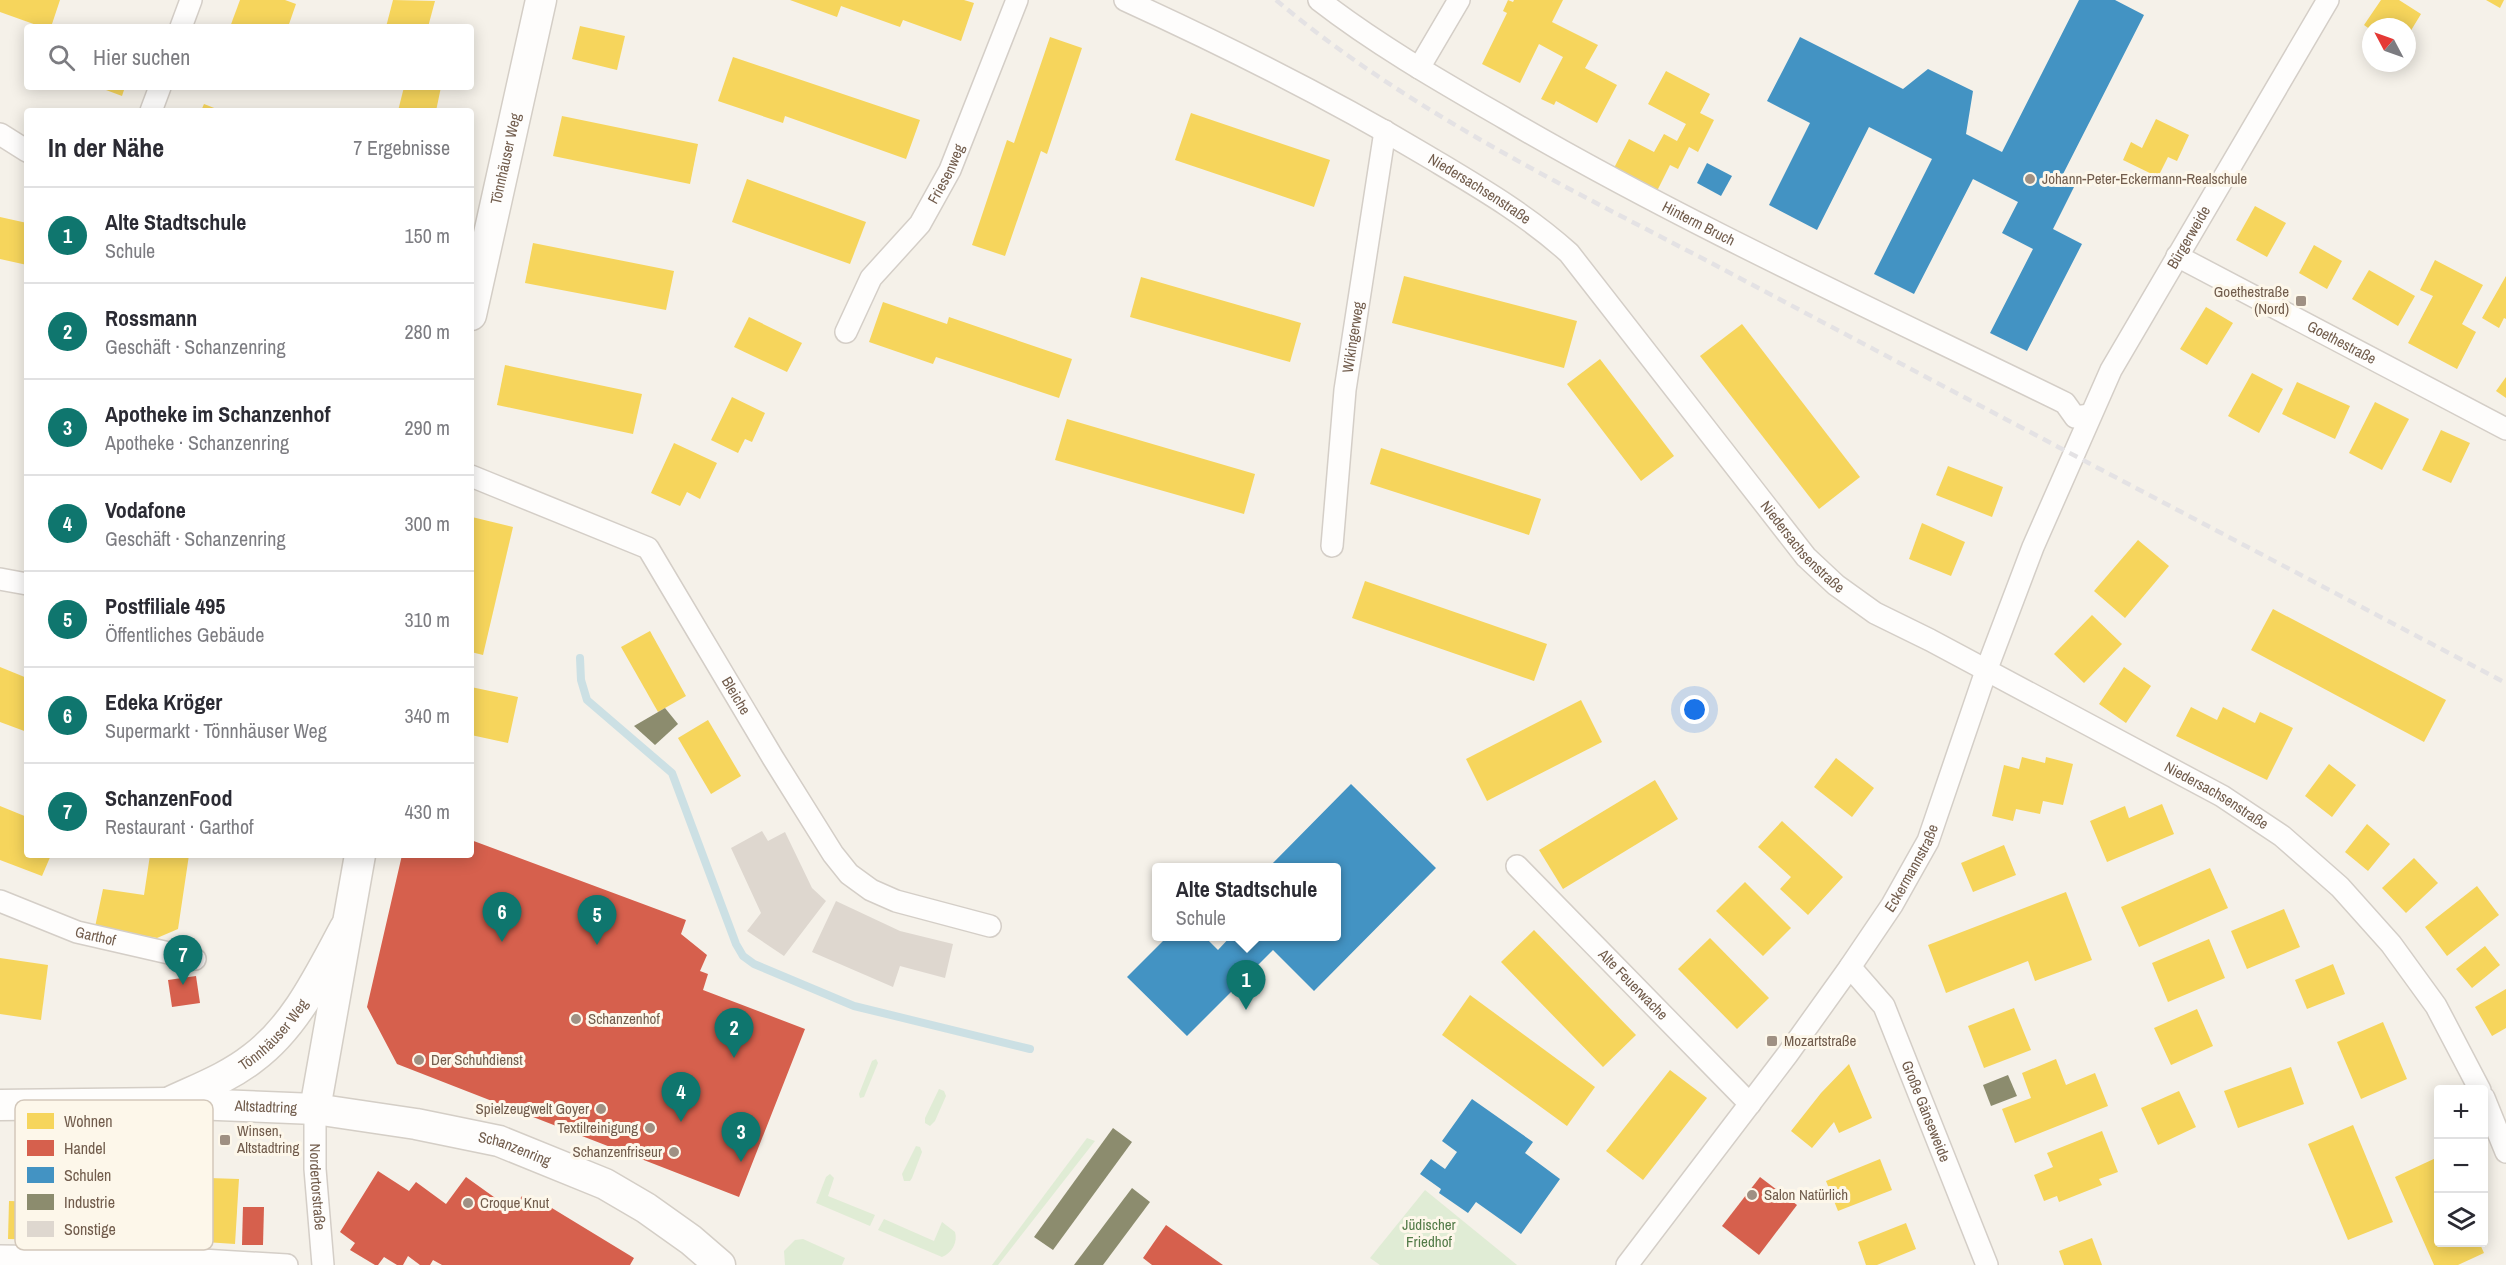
<!DOCTYPE html>
<html lang="de">
<meta charset="utf-8">
<style>
body{margin:0;font-family:"Archivo Narrow",sans-serif;background:#f7f7f7;color:#2b2b33}
.controls{position:absolute;right:18px;bottom:18px;display:grid;overflow:hidden;border-radius:6px;box-shadow:0 3px 15px #0003}
.controls button{width:54px;height:54px;display:grid;place-items:center;padding:0;border:0;border-bottom:2px solid #e1e1e2;background:#fff;color:#2b2b33;font:30px sans-serif}
.compass{position:absolute;left:2362px;top:18px;width:54px;height:54px;border-radius:50%;background:#fff;box-shadow:0 3px 15px #0003;rotate:311deg}
.you{position:absolute;left:1695px;top:710px;width:21px;height:21px;margin:-15px;border:4px solid #fff;border-radius:50%;background:#1a73e8;box-shadow:0 0 0 9px #1a73e833}
.badge{display:grid;place-items:center;width:39px;height:39px;border-radius:50%;background:#0f766e;color:#fff;font-size:20px;font-weight:700}
.pin{position:absolute;translate:-50% -50px;filter:drop-shadow(0 2px 3px #0008)}
.pin::after{content:'';position:absolute;top:32px;width:21px;height:18px;background:inherit;clip-path:polygon(0 0,100% 0,50% 100%)}
.popup{position:absolute;left:1152px;top:863px;width:189px;height:78px;box-sizing:border-box;display:grid;place-content:center;border-radius:6px;background:#fff;filter:drop-shadow(0 2px 4px #0005);font-size:20px;white-space:nowrap;color:#7c7c81}
.popup b{font-size:22px;color:#2b2b33}
.popup::after{content:'';position:absolute;left:50%;top:100%;margin-left:-12px;border:12px solid transparent;border-top-color:#fff}
.list{margin:0;padding:0;list-style:none}
h2{display:flex;justify-content:space-between;align-items:center;height:78px;margin:0;padding:0 24px;font-size:26px}
h2 small{font-size:20px;font-weight:400;color:#7c7c81}
.list li{display:grid;grid-template-columns:39px 1fr auto;gap:18px;align-items:center;box-sizing:border-box;height:96px;padding:0 24px;border-top:2px solid #e1e1e2}
.list b{display:block;font-size:22px;white-space:nowrap}
.list p{margin:0;font-size:20px;white-space:nowrap;color:#7c7c81}
.list em{font-size:20px;font-style:normal;color:#7c7c81}
.icon{flex:none;width:33px;height:33px;fill:none;stroke:currentColor;stroke-width:2;stroke-linecap:round;stroke-linejoin:round}
.map{position:relative;flex:none;width:2506px;height:1265px;overflow:hidden}
.search{position:absolute;background:#fff;box-shadow:0 3px 15px #0003;left:24px;top:24px;width:450px;height:66px;display:flex;align-items:center;gap:15px;box-sizing:border-box;padding:0 21px;border-radius:6px;color:#7c7c81;font-size:22px}
.panel{position:absolute;background:#fff;box-shadow:0 3px 15px #0003;left:24px;top:108px;width:450px;height:750px;border-radius:6px}
.map>svg:first-child{display:block}
</style>
<div class="map">
<svg width="2506" height="1265" viewBox="0 0 2506 1265">
<rect width="100%" height="100%" fill="#f5f1e9"/>
<g fill="#e0ecd5">
<polygon points="876,1059 878,1063 864,1097 860,1098 859,1094 872,1061"/>
<polygon points="939,1089 944,1091 946,1096 935,1121 930,1126 925,1123 925,1118"/>
<polygon points="1087,1138 1095,1141 998,1265 992,1265"/>
<polygon points="916,1146 920,1147 922,1152 912,1178 910,1181 904,1181 902,1174"/>
<polygon points="830,1174 834,1178 828,1196 875,1215 870,1226 816,1203 826,1177"/>
<polygon points="1425,1190 1517,1265 1380,1265 1370,1258"/>
<path d="M884,1219l50,22 8,-19 13,10c3,10 -3,21 -13,25l-64,-27z"/>
<polygon points="803,1239 845,1258 842,1265 785,1265 784,1251 795,1240"/>
</g>
<g fill="#f6d55c">
<polygon points="0,0 60,0 51,27 42,27 0,12"/>
<polygon points="240,0 285,0 296,4 288,27 230,27"/>
<polygon points="393,0 435,1 428,27 386,27"/>
<polygon points="790,0 964,0 974,3 961,41 903,20 900,27 841,6 837,17"/>
<polygon points="1508,0 1513,2 1514,0 1563,0 1552,22 1598,45 1585,68 1617,85 1597,123 1556,101 1554,105 1541,99 1563,57 1539,44 1520,83 1482,64 1507,13 1503,11"/>
<polygon points="2381,0 2399,0 2421,14 2407,37 2407,27 2371,27 2371,30 2364,25"/>
<polygon points="2486,0 2504,0 2500,8"/>
<polygon points="580,26 625,36 617,70 572,59"/>
<polygon points="1050,37 1082,48 1047,154 1041,151 1005,256 972,245 1007,140 1014,143"/>
<polygon points="733,57 920,120 906,159 785,116 783,123 718,101"/>
<polygon points="1666,71 1710,94 1700,113 1714,120 1698,152 1689,147 1678,169 1670,165 1657,191 1614,168 1629,139 1654,152 1664,134 1677,141 1686,124 1648,104"/>
<polygon points="98,87 125,87 122,96"/>
<polygon points="404,87 441,87 436,111 398,111"/>
<polygon points="204,104 222,111 201,111"/>
<polygon points="1191,113 1330,160 1314,207 1175,160"/>
<polygon points="562,116 698,144 690,184 553,156"/>
<polygon points="2156,119 2189,135 2177,161 2168,157 2158,177 2123,160 2131,142 2142,148"/>
<polygon points="747,179 866,222 850,264 732,222"/>
<polygon points="2255,206 2286,223 2267,257 2236,240"/>
<polygon points="0,217 27,223 27,265 0,259"/>
<polygon points="533,243 674,271 666,310 525,283"/>
<polygon points="2314,245 2342,261 2327,289 2299,273"/>
<polygon points="2435,260 2483,285 2462,324 2476,332 2457,369 2408,343 2433,296 2420,290"/>
<polygon points="2369,270 2415,296 2398,326 2352,299"/>
<polygon points="1404,276 1577,321 1564,368 1392,323"/>
<polygon points="2506,276 2506,319 2504,318 2499,328 2482,318"/>
<polygon points="1141,277 1301,323 1290,362 1130,317"/>
<polygon points="883,302 947,324 949,317 1072,359 1059,398 936,357 933,364 869,342"/>
<polygon points="2206,307 2233,323 2207,365 2180,349"/>
<polygon points="749,317 802,343 787,372 734,347"/>
<polygon points="1742,324 1860,477 1819,509 1700,356"/>
<polygon points="1600,359 1674,456 1641,481 1567,384"/>
<polygon points="505,365 642,394 633,434 497,405"/>
<polygon points="2252,373 2283,389 2259,433 2228,416"/>
<polygon points="2506,377 2506,398 2496,391"/>
<polygon points="2297,382 2350,406 2335,439 2282,414"/>
<polygon points="732,397 765,413 752,442 745,439 738,453 711,440"/>
<polygon points="2375,402 2409,419 2382,470 2349,453"/>
<polygon points="1067,419 1255,474 1244,514 1055,460"/>
<polygon points="2441,430 2470,443 2451,483 2422,470"/>
<polygon points="674,443 717,463 700,499 687,492 680,506 651,493"/>
<polygon points="1381,448 1541,499 1529,535 1370,484"/>
<polygon points="1948,466 2003,487 1992,517 1936,495"/>
<polygon points="472,517 513,527 483,655 471,652"/>
<polygon points="1922,523 1965,542 1951,576 1909,559"/>
<polygon points="2138,540 2169,566 2125,618 2094,591"/>
<polygon points="1365,581 1547,644 1534,681 1352,618"/>
<polygon points="2273,609 2446,700 2424,742 2251,650"/>
<polygon points="2092,615 2122,644 2084,683 2054,654"/>
<polygon points="650,631 686,696 658,712 621,647"/>
<polygon points="0,667 27,678 27,732 0,722"/>
<polygon points="2124,667 2151,686 2126,723 2099,704"/>
<polygon points="471,687 518,697 508,743 471,735"/>
<polygon points="1581,700 1602,742 1487,801 1466,759"/>
<polygon points="2191,707 2217,720 2223,707 2255,723 2260,712 2293,728 2267,780 2176,736"/>
<polygon points="708,720 741,776 711,794 678,738"/>
<polygon points="2022,757 2045,763 2046,757 2073,764 2063,805 2043,801 2040,814 2016,809 2013,821 1992,816 2004,765 2019,769"/>
<polygon points="1836,758 1874,788 1852,817 1814,787"/>
<polygon points="2329,764 2356,785 2332,817 2305,796"/>
<polygon points="1655,780 1678,819 1563,889 1539,850"/>
<polygon points="2162,804 2174,834 2107,862 2090,821 2125,806 2129,818"/>
<polygon points="0,806 27,817 27,855 51,855 42,876 0,860"/>
<polygon points="1782,821 1843,877 1808,915 1780,889 1791,877 1758,847"/>
<polygon points="2367,824 2390,844 2368,871 2345,852"/>
<polygon points="2004,845 2016,875 1973,892 1961,863"/>
<polygon points="150,855 189,855 178,929 157,938 95,927 103,889 144,895"/>
<polygon points="2414,858 2438,883 2406,913 2382,888"/>
<polygon points="2210,868 2228,908 2139,947 2121,907"/>
<polygon points="1745,882 1791,928 1763,956 1716,911"/>
<polygon points="2477,886 2499,915 2447,956 2425,927"/>
<polygon points="2066,892 2092,960 2035,981 2028,961 1946,993 1928,945"/>
<polygon points="2284,909 2300,947 2247,969 2231,931"/>
<polygon points="1534,930 1636,1035 1603,1067 1501,962"/>
<polygon points="1710,938 1769,998 1737,1029 1678,969"/>
<polygon points="2209,939 2225,978 2168,1002 2152,963"/>
<polygon points="2485,946 2500,965 2472,988 2456,969"/>
<polygon points="0,958 48,965 41,1020 0,1014"/>
<polygon points="2333,964 2345,994 2307,1009 2295,980"/>
<polygon points="2506,989 2506,1028 2492,1036 2475,1007"/>
<polygon points="1470,995 1595,1087 1567,1126 1442,1035"/>
<polygon points="2014,1008 2031,1050 1984,1068 1968,1026"/>
<polygon points="2197,1009 2213,1046 2171,1065 2154,1028"/>
<polygon points="2383,1022 2407,1079 2361,1099 2337,1042"/>
<polygon points="2056,1059 2066,1085 2095,1073 2108,1106 2015,1143 2002,1109 2031,1098 2022,1073"/>
<polygon points="1849,1064 1872,1118 1839,1133 1834,1122 1812,1148 1791,1131 1821,1093"/>
<polygon points="2291,1067 2304,1104 2238,1128 2224,1091"/>
<polygon points="1670,1070 1707,1098 1643,1180 1606,1151"/>
<polygon points="2179,1091 2196,1127 2158,1145 2141,1108"/>
<polygon points="2353,1125 2393,1222 2348,1240 2308,1144"/>
<polygon points="2102,1131 2118,1172 2099,1179 2102,1185 2059,1202 2057,1196 2044,1201 2034,1175 2053,1167 2047,1153"/>
<polygon points="2438,1157 2438,1242 2479,1242 2484,1253 2458,1265 2434,1265 2395,1177"/>
<polygon points="1880,1159 1892,1190 1838,1211 1826,1181"/>
<polygon points="209,1178 239,1179 235,1244 205,1242"/>
<polygon points="125,1187 149,1189 145,1239 121,1237"/>
<polygon points="54,1193 83,1194 82,1238 53,1237"/>
<polygon points="9,1201 47,1202 45,1240 8,1239"/>
<polygon points="155,1211 200,1214 199,1240 154,1238"/>
<polygon points="1906,1223 1916,1249 1877,1265 1866,1265 1858,1242"/>
<polygon points="2092,1238 2102,1265 2064,1265 2059,1251"/>
</g>
<g fill="#d6604d">
<polygon points="471,840 686,920 681,934 707,955 700,971 708,974 703,990 805,1029 739,1197 397,1064 367,1007 402,855 471,855"/>
<polygon points="196,976 200,1003 172,1007 168,980"/>
<polygon points="378,1171 409,1191 416,1182 446,1204 466,1177 512,1210 522,1196 538,1208 542,1202 634,1258 630,1265 442,1265 433,1260 430,1265 420,1265 408,1256 403,1265 397,1265 384,1257 378,1265 375,1265 350,1250 355,1243 340,1232"/>
<polygon points="1760,1177 1797,1205 1759,1255 1722,1226"/>
<polygon points="243,1207 264,1207 263,1245 242,1245"/>
<polygon points="1166,1225 1223,1265 1152,1265 1143,1258"/>
</g>
<g fill="#4393c3">
<polygon points="2079,0 2115,0 2144,15 2061,178 2075,185 2053,229 2082,244 2027,351 1990,333 2033,249 2002,233 2018,202 1973,179 1914,294 1874,274 1932,159 1869,127 1817,230 1769,205 1810,123 1767,101 1800,37 1903,89 1928,69 1973,91 1966,134 2002,152"/>
<polygon points="1707,163 1732,176 1721,196 1697,183"/>
<polygon points="1351,784 1436,868 1314,991 1273,950 1187,1036 1127,977 1168,936 1204,936 1218,950 1231,936 1336,936 1336,868 1268,868"/>
<polygon points="1472,1099 1533,1142 1525,1153 1560,1179 1521,1234 1476,1202 1468,1213 1439,1193 1441,1189 1420,1174 1431,1159 1445,1169 1457,1152 1442,1141"/>
</g>
<g fill="#8c8c6e">
<polygon points="665,708 678,724 655,745 634,726"/>
<polygon points="2008,1075 2017,1096 1991,1106 1983,1085"/>
<polygon points="1113,1128 1132,1142 1053,1250 1034,1237"/>
<polygon points="1132,1188 1150,1202 1103,1265 1074,1265"/>
</g>
<g fill="none" stroke-linecap="round" stroke-linejoin="round">
<polyline stroke="#cce0e4" stroke-width="8" points="580,658 581,680 587,700 672,773 736,944 743,956 754,964 854,1006 1030,1049"/>
</g>
<g fill="#ded7cf">
<polygon points="762,831 768,841 785,832 812,888 826,901 784,956 747,931 761,913 731,848"/>
<polygon points="836,901 900,931 953,944 945,978 900,966 893,987 812,952"/>
</g>
<g fill="none" stroke-linecap="round" stroke-linejoin="round">
<defs>
<g id="street">
<path id="s1" d="M1125,0c103,47 205,98 302,156 50,30 99,58 142,97l237,304 30,28 39,28 55,27 292,156 60,40 58,51 51,57 45,62 44,84"/>
<path id="s2" d="M1319,0c58,45 123,82 187,119 180,105 371,192 559,284l10,14 15,-2"/>
<polyline points="181,27 191,0"/>
<polyline points="1419,68 1459,0"/>
<polyline points="151,111 160,87"/>
<polyline points="0,134 27,151"/>
<path id="s3" d="M2177,256l329,173"/>
<path id="s4" d="M846,332l25,-54 49,-54 30,-54 67,-170"/>
<path id="s5" d="M471,476l177,72 125,210 60,96 16,20 22,16 25,11 94,25"/>
<path id="s6" d="M1332,546l13,-156 40,-259"/>
<polyline points="0,579 27,584"/>
<path id="s7" d="M1517,866l233,238"/>
<path id="s8" d="M0,901l77,31 118,27"/>
<path id="s9" d="M1850,967l34,39 103,259"/>
<polyline points="2484,1098 2506,1152"/>
<path id="s10" d="M315,1109v60l8,96"/>
<polyline points="0,1256 185,1259 287,1265"/>
<path id="s11" d="M1627,1265l160,-210 63,-88 42,-62 36,-64 58,-170 47,-124 78,-177 217,-370"/>
</g>
<g id="secondary">
<path id="s12" d="M471,315l70,-315"/>
<path id="s13" d="M172,1101c28,-13 57,-24 81,-43 43,-32 67,-84 92,-130"/>
<path id="s14" d="M0,1105l167,-2 148,6 101,15 83,17 106,43 41,24 45,32 29,25"/>
<polyline points="315,1109 360,855"/>
</g>
</defs>
<use href="#street" stroke="#d4cec7" stroke-width="24"/>
<use href="#secondary" stroke="#d4cec6" stroke-width="33"/>
<use href="#street" stroke="#fefdfc" stroke-width="21"/>
<use href="#secondary" stroke="#fefdfc" stroke-width="30"/>
<path stroke="#e4e2e4" stroke-width="4.5" stroke-dasharray="9 6" stroke-linecap="butt" d="M1276,0c140,118 312,197 473,283 252,134 504,267 757,400"/>
</g>
<g fill="#9f9083" stroke="#fdf7ea" stroke-width="2">
<circle cx="2030" cy="179" r="6"/>
<rect x="2295" y="295" width="12" height="12" rx="3"/>
<circle cx="576" cy="1019" r="6"/>
<rect x="1766" y="1035" width="12" height="12" rx="3"/>
<circle cx="419" cy="1060" r="6"/>
<circle cx="601" cy="1109" r="6"/>
<circle cx="650" cy="1128" r="6"/>
<rect x="219" y="1134" width="12" height="12" rx="3"/>
<circle cx="674" cy="1152" r="6"/>
<circle cx="1752" cy="1195" r="6"/>
<circle cx="468" cy="1203" r="6"/>
</g>
<g text-anchor="middle" stroke-width="6" stroke-linejoin="round" paint-order="stroke">
<g font-size="15" fill="#715c4c" stroke="#fdf7ea">
<text dy="5" stroke="none"><textPath href="#s12" startOffset="160">Tönnhäuser Weg</textPath></text>
<text dy="5" stroke="none"><textPath href="#s4" startOffset="189">Friesenweg</textPath></text>
<text dy="5" stroke="none"><textPath href="#s1" startOffset="402">Niedersachsenstraße</textPath></text>
<text dy="5" stroke="none"><textPath href="#s2" startOffset="441">Hinterm Bruch</textPath></text>
<text dy="5" stroke="none"><textPath href="#s11" startOffset="1180">Bürgerweide</textPath></text>
<text dy="5" stroke="none"><textPath href="#s6" startOffset="210">Wikingerweg</textPath></text>
<text dy="5" stroke="none"><textPath href="#s3" startOffset="186">Goethestraße</textPath></text>
<text dy="5" stroke="none"><textPath href="#s1" startOffset="888">Niedersachsenstraße</textPath></text>
<text dy="5" stroke="none"><textPath href="#s5" startOffset="363">Bleiche</textPath></text>
<text dy="5" stroke="none"><textPath href="#s1" startOffset="1374">Niedersachsenstraße</textPath></text>
<text dy="5" stroke="none"><textPath href="#s11" startOffset="489">Eckermannstraße</textPath></text>
<text dy="5" stroke="none"><textPath href="#s8" startOffset="102">Garthof</textPath></text>
<text dy="5" stroke="none"><textPath href="#s7" startOffset="166">Alte Feuerwache</textPath></text>
<text dy="5" stroke="none"><textPath href="#s13" startOffset="123">Tönnhäuser Weg</textPath></text>
<text dy="5" stroke="none"><textPath href="#s14" startOffset="266">Altstadtring</textPath></text>
<text dy="5" stroke="none"><textPath href="#s9" startOffset="165">Große Gänseweide</textPath></text>
<text dy="5" stroke="none"><textPath href="#s14" startOffset="519">Schanzenring</textPath></text>
<text dy="5" stroke="none"><textPath href="#s10" startOffset="78">Nordertorstraße</textPath></text>
</g>
<g font-size="15" fill="#715c4c" stroke="#fdf7ea" text-anchor="start">
<text x="2042" y="184">Johann-Peter-Eckermann-Realschule</text>
<text x="2289" y="297" text-anchor="end">Goethestraße<tspan x="2289" dy="17">(Nord)</tspan></text>
<text x="588" y="1024">Schanzenhof</text>
<text x="1784" y="1046">Mozartstraße</text>
<text x="431" y="1065">Der Schuhdienst</text>
<text x="589" y="1114" text-anchor="end">Spielzeugwelt Goyer</text>
<text x="638" y="1133" text-anchor="end">Textilreinigung</text>
<text x="237" y="1136">Winsen,<tspan x="237" dy="17">Altstadtring</tspan></text>
<text x="662" y="1157" text-anchor="end">Schanzenfriseur</text>
<text x="1764" y="1200">Salon Natürlich</text>
<text x="480" y="1208">Croque Knut</text>
</g>
<g font-size="15" fill="#537b48" stroke="#fdf7ea">
<text x="1429" y="1230">Jüdischer<tspan x="1429" dy="17">Friedhof</tspan></text>
</g>
</g>
<rect x="15" y="1100" width="198" height="150" rx="9" fill="#fdf7ea" stroke="#d3c8bb" stroke-width="1.5"/>
<rect x="27" y="1113" width="27" height="16" fill="#f6d55c"/>
<rect x="27" y="1140" width="27" height="16" fill="#d6604d"/>
<rect x="27" y="1167" width="27" height="16" fill="#4393c3"/>
<rect x="27" y="1194" width="27" height="16" fill="#8c8c6e"/>
<rect x="27" y="1221" width="27" height="16" fill="#ded7cf"/>
<g font-size="16" fill="#715c4c">
<text x="64" y="1127">Wohnen</text>
<text x="64" y="1154">Handel</text>
<text x="64" y="1181">Schulen</text>
<text x="64" y="1208">Industrie</text>
<text x="64" y="1235">Sonstige</text>
</g>
</svg>
<div class="controls">
<button>+</button>
<button>−</button>
<button><svg class="icon" aria-label="layers" viewBox="0 0 24 24"><path d="M12 4l9 5-9 5-9-5zM3 14l9 5 9-5"/></svg></button>
</div>
<svg class="compass" viewBox="-18 -18 36 36"><path d="M0-13l5 13h-10z" fill="#e53935"/><path d="M0 13l5-13h-10z" fill="#7c7c81"/></svg>
<div class="you"></div>
<div class="pin badge" style="left:1246px;top:1010px">1</div>
<div class="popup"><b>Alte Stadtschule</b>Schule</div>
<div class="pin badge" style="left:734px;top:1058px">2</div>
<div class="pin badge" style="left:741px;top:1162px">3</div>
<div class="pin badge" style="left:681px;top:1122px">4</div>
<div class="pin badge" style="left:597px;top:945px">5</div>
<div class="pin badge" style="left:502px;top:942px">6</div>
<div class="pin badge" style="left:183px;top:985px">7</div>
<div class="search"><svg class="icon" aria-label="search" viewBox="0 0 24 24"><circle cx="10" cy="10" r="6"/><path d="M15 15l6 6"/></svg>Hier suchen</div>
<section class="panel">
<h2>In der Nähe<small>7 Ergebnisse</small></h2>
<ul class="list">
<li><span class="badge">1</span><div><b>Alte Stadtschule</b><p>Schule</p></div><em>150 m</em></li>
<li><span class="badge">2</span><div><b>Rossmann</b><p>Geschäft · Schanzenring</p></div><em>280 m</em></li>
<li><span class="badge">3</span><div><b>Apotheke im Schanzenhof</b><p>Apotheke · Schanzenring</p></div><em>290 m</em></li>
<li><span class="badge">4</span><div><b>Vodafone</b><p>Geschäft · Schanzenring</p></div><em>300 m</em></li>
<li><span class="badge">5</span><div><b>Postfiliale 495</b><p>Öffentliches Gebäude</p></div><em>310 m</em></li>
<li><span class="badge">6</span><div><b>Edeka Kröger</b><p>Supermarkt · Tönnhäuser Weg</p></div><em>340 m</em></li>
<li><span class="badge">7</span><div><b>SchanzenFood</b><p>Restaurant · Garthof</p></div><em>430 m</em></li>
</ul>
</section>
</div>
